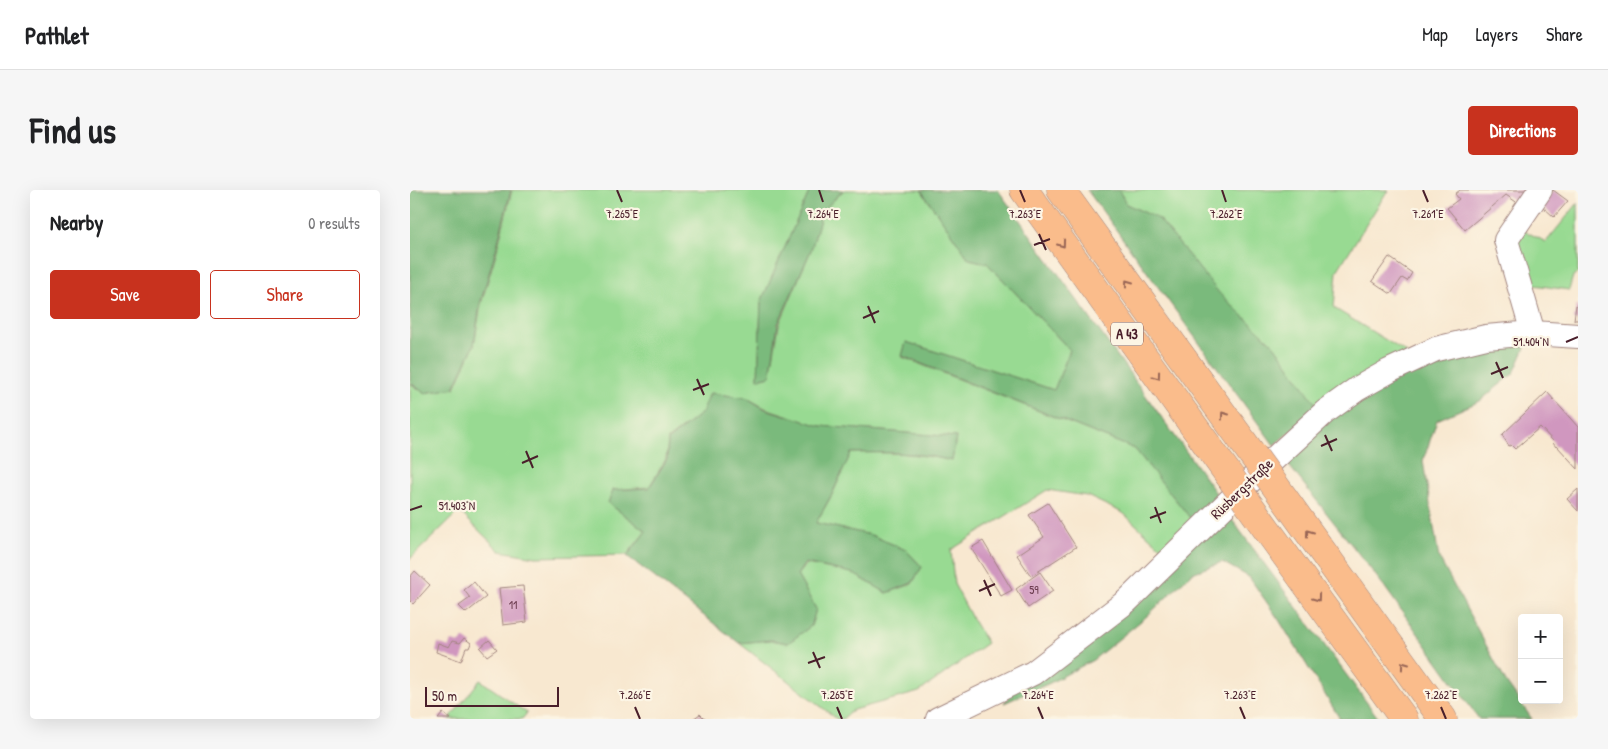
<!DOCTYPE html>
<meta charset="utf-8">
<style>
body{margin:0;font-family:"Patrick Hand",sans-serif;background:#f6f6f6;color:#202124}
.controls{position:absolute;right:15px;bottom:15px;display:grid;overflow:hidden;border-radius:5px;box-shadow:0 5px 20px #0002}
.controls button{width:45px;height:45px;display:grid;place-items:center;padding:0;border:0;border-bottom:1px solid #e0e0e0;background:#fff;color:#202124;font:25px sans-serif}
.scale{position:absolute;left:15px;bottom:12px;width:134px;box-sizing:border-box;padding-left:5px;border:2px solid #4a1f2b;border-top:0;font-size:14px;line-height:18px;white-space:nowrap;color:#4a1f2b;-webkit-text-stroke:4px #fcf5e5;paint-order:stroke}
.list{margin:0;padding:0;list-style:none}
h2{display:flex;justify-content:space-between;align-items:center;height:65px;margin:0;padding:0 20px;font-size:21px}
h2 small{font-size:16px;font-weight:400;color:#757577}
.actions{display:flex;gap:10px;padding:15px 20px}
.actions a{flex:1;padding:11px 0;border:1px solid #c8321e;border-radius:5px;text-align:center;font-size:18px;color:#c8321e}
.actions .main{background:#c8321e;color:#fff}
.map{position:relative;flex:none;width:1168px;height:529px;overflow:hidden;border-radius:5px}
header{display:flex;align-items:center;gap:30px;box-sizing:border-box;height:70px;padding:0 25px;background:#fff;border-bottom:1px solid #e0e0e0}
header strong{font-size:24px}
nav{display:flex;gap:28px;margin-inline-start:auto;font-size:18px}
.intro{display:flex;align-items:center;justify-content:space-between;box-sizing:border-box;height:120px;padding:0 30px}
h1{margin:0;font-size:35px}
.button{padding:12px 22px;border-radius:5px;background:#c8321e;color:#fff;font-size:18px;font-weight:700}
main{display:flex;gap:30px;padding:0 30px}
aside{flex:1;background:#fff;border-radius:5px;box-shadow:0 5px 20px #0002}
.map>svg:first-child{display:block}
</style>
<header>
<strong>Pathlet</strong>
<nav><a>Map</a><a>Layers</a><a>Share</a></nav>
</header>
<div class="intro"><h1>Find us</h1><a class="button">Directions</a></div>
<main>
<aside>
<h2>Nearby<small>0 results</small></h2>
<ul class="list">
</ul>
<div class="actions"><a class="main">Save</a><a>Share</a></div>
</aside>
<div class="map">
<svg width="1168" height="529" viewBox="0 0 1168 529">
<rect width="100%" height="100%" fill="#fcf5e5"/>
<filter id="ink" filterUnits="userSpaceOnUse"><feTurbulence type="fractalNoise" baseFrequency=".02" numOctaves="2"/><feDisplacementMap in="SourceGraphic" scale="10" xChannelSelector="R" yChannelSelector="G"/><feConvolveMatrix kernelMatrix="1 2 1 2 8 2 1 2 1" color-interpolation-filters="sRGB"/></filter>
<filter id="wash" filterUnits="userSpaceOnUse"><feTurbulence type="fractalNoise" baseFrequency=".0096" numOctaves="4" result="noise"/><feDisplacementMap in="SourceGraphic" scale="20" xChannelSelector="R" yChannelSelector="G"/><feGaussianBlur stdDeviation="1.12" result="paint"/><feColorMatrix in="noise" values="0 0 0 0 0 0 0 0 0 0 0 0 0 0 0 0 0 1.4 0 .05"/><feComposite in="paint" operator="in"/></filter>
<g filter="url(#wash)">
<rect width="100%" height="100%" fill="#f8e8d0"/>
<g fill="#98da92" stroke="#717c5e">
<path d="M102,0h298l-49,112 -3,77 12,-3 9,-51 32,-75 11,-38 22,-22h77l48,69 18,4 83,87 -16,40 -148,-48 -4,15 233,92 60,75 -29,28 -43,-39 -36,-17 -40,-6 -96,60 3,34 19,36 14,23 -68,49 -66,18 -11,9h-5l-98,-76 31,-3 18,3 23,-17 5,-17 -19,-34 9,-11 46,9 35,20 25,-9 10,-17 -16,-17 -35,-15 -55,-12 17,-30 18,-40c35,-1 68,0 101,8l4,-24 -136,-11 -55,-18 -18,-10 -37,-5 -8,20 -34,26 -2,20 -17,28 -36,3 -5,13 38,28 -19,24 -91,2 -36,-6 -41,-40 -49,48v-176l14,10 31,-5 19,-43 7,-41 16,-54z"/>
<polygon points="709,0 979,0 976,3 927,81 924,118 997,163 908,217 864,155 810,105 749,29 716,14"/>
<polygon points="1168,13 1168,82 1163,86 1159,100 1117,94 1104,53 1111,39 1136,52"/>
<polygon points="70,490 117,523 112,529 39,529"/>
</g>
<g fill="#7aba7c" stroke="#626c54">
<polygon points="0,0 101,0 86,60 70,114 64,155 44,198 14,203 0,192"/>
<polygon points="400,0 433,0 412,22 401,60 368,134 360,186 348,189 351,112"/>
<polygon points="511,0 588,0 811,310 785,334 725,259 492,166 496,152 644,200 660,160 577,73 559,69"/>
<polygon points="677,0 709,0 716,14 749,29 810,104 864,155 909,218 864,255"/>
<polygon points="1118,151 1104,183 1070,211 1027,230 1013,271 1029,368 1096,492 1122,529 1069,529 974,396 873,268 923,225 1027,164"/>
<path d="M300,203l37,5 18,11 56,17 135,11 -4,24c-33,-9 -66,-9 -101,-8l-19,41 -16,29 55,12 35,15 16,17 -10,16 -25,10 -35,-20 -47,-10 -8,12 19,34 -5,17 -23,17 -17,-3 -32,3 -112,-87 19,-25 -38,-28 5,-13 36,-2 18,-29 1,-19 34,-27z"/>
<polygon points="817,323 969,529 930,529 869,430 839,387 812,372 782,383 737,426 683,470 640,493 594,513 603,499"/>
</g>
<g id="blocks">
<g fill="#d097bf">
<polygon points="1050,0 1123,0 1112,16 1096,5 1055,40 1037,18 1049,9 1045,4"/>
<polygon points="1143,0 1158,11 1144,27 1132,16"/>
<polygon points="979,67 1002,83 997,91 992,88 981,104 962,91"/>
<polygon points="1166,115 1168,115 1168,130 1164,130"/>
<polygon points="1137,202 1168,237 1168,279 1147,256 1146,257 1143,253 1144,252 1130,237 1105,259 1101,255 1099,256 1092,245"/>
<polygon points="1168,299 1168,321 1157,309"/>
<polygon points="638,313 666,357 621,386 607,365 634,347 619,325"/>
<polygon points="573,351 602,400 591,406 561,358"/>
<polygon points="5,381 20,395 3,414 0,411 0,387"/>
<polygon points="630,382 643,401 618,418 606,399"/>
<polygon points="64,392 76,407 56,423 49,416 60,408 54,400"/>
<polygon points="113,396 117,432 93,435 89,398"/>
<polygon points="54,448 61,453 59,458 56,458 51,471 26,462 28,453 39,457 42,451 50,453"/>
<polygon points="79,450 87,459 77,466 70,458"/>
<polygon points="33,523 40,529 28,529"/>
<polygon points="290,524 295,529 283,529"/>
</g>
</g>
</g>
<g filter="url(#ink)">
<use href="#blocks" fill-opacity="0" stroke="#a1847e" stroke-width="1"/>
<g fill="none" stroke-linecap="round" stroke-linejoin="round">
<defs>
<g id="minor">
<polyline points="1123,143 1096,50 1130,0"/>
<polyline points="528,529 623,483 717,411 842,289 915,222 947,199 979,181 1026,159 1076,147 1123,143 1168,146"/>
</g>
<g id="highway">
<polyline points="614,0 821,288"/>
<polyline points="651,0 842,264"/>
<polyline points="861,290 1033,529"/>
<polyline points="837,312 994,529"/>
</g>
</defs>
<use href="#minor" stroke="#a1847e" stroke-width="26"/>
<use href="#highway" stroke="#a1847e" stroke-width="29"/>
<use href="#minor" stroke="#fff" stroke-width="24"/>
<use href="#highway" stroke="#fabc8b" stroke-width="28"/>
<defs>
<g id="highway-bridge">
<polyline points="842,264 861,290"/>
<polyline points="821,288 837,312"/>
</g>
</defs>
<use href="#highway-bridge" stroke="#a1847e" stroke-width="29" stroke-linecap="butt"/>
<use href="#highway-bridge" stroke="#fabc8b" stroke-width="28"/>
</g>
<defs><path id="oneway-chevron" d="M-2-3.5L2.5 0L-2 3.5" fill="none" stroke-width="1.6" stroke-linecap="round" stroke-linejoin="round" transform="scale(1.25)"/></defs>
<g stroke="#996656">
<use href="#oneway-chevron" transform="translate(652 54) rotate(54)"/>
<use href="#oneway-chevron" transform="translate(718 93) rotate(-126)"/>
<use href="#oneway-chevron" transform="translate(747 186) rotate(54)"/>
<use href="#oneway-chevron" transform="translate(814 225) rotate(-126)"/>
<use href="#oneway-chevron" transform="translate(899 343) rotate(-126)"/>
<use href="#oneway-chevron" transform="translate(907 408) rotate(54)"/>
<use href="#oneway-chevron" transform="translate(994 475) rotate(-126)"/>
</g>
</g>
<path fill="none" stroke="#4a1f2b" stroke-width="2" d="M207,0l5,12M409,0l4,12M610,0l5,12M812,0l4,12M1013,0l5,12M629,44l7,16M624,55l16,-6M458,116l7,17M453,128l16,-7M1156,152l12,-5M1086,172l7,16M1081,184l17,-7M287,189l7,16M283,200l16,-6M915,245l7,16M911,256l16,-7M116,261l7,17M112,273l16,-7M745,317l6,16M0,320l12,-4M740,328l16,-6M574,390l7,16M569,401l16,-7M403,462l7,16M398,473l17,-6M225,517l5,12M427,517l5,12M628,517l5,12M830,517l5,12M1031,517l5,12"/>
<g text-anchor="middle" stroke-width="4.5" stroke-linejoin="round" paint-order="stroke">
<g font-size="12" fill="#6c3d50">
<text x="624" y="404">59</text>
<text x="103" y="419">11</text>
</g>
<rect fill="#fcf5e5" stroke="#7f5f63" stroke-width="1" x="701" y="132.5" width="32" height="23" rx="4"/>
<g font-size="14" font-weight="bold" fill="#4a1f2b">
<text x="717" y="149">A 43</text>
</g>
<g font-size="15" fill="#4a1f2b" stroke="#fcf5e5">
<text transform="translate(832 299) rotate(-44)" y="5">Rüsbergstraße</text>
</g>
</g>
<g font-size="12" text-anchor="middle" fill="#4a1f2b" stroke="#fcf5e5" stroke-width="4.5" stroke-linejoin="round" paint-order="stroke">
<text x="212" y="28">7.265°E</text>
<text x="413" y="28">7.264°E</text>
<text x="615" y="28">7.263°E</text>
<text x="816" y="28">7.262°E</text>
<text x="1018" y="28">7.261°E</text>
<text x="1121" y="156">51.404°N</text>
<text x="47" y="320">51.403°N</text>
<text x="225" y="509">7.266°E</text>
<text x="427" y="509">7.265°E</text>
<text x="628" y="509">7.264°E</text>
<text x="830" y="509">7.263°E</text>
<text x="1031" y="509">7.262°E</text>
</g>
</svg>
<div class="controls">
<button>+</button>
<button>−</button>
</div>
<div class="scale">50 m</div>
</div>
</main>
